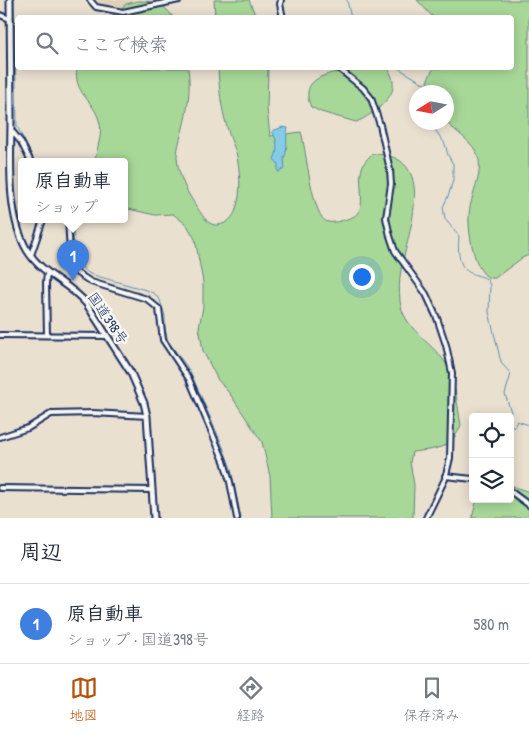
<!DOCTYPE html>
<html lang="ja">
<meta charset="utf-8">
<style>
body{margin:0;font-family:"Patrick Hand","Klee One",sans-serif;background:#f6f6f7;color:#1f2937}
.controls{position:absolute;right:15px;bottom:15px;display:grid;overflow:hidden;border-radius:5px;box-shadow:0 2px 12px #0003}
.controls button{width:45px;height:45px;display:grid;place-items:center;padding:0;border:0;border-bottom:1px solid #e0e1e3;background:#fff;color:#1f2937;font:25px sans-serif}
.compass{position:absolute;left:409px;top:85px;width:45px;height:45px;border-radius:50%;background:#fff;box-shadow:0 2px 12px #0003;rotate:259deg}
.you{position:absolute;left:361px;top:276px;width:18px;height:18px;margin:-12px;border:4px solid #fff;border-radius:50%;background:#1a73e8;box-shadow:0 0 0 8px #1a73e833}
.badge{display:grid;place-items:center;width:32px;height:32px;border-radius:50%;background:#b45309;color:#fff;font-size:16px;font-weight:700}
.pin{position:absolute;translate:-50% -41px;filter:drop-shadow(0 1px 2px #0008)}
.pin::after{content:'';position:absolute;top:26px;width:18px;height:15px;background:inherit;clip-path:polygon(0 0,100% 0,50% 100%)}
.popup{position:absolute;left:18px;top:158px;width:110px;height:65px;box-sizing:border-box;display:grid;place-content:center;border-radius:5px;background:#fff;filter:drop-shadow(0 1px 4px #0005);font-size:16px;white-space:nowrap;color:#747a83}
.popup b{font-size:19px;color:#1f2937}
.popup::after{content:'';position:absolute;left:50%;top:100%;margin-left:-10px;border:10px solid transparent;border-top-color:#fff}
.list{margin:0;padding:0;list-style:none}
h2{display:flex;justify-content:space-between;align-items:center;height:65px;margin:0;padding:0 20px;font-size:21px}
h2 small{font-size:16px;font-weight:400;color:#747a83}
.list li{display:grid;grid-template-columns:32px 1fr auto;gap:15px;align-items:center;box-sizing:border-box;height:80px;padding:0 20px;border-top:1px solid #e0e1e3}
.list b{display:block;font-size:19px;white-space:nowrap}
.list p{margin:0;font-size:16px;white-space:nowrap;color:#747a83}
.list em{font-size:16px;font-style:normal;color:#747a83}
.icon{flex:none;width:28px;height:28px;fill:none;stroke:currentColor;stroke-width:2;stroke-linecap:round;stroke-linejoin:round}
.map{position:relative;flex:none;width:529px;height:518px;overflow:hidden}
.search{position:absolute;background:#fff;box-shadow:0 2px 12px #0003;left:15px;right:15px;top:15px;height:55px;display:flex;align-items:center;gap:12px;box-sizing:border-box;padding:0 18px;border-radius:5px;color:#747a83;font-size:19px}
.sheet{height:145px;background:#fff}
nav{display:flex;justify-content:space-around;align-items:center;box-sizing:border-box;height:70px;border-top:1px solid #e0e1e3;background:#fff;font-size:14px;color:#747a83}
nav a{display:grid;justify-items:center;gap:2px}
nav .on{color:#b45309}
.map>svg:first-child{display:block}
</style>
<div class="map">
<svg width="529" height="518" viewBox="0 0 529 518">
<rect width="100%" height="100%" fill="#eae0d0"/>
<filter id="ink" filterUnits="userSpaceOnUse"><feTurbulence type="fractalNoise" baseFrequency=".02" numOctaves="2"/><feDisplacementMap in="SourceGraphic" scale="10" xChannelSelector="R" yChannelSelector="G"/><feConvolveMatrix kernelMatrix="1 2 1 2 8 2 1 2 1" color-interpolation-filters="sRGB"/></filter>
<g filter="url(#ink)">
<polygon fill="#e2d1b9" points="94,0 163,0 125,8 106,6"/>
<g fill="#a8d898" stroke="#62847b">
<polygon points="214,0 249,0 256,17 215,17"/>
<path d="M417,0h112v255l-7,3 -27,20c-20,4 -27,-47 -26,-61 0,-20 15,-41 9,-61 -4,-13 -22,-24 -32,-34v-30h-19c-2,-9 2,-16 7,-24h78v-50l-79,-1z"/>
<path d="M138,1c16,0 26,3 35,16l-63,1 16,-14z"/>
<path d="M77,68h111c3,20 0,40 -5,60 -2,9 -6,19 -6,29 1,20 11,37 21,52 5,7 10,17 20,16 9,-1 16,-8 18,-16 6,-17 4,-40 0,-57 -3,-8 -7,-16 -9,-25 -6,-19 -8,-40 -9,-59h50l-1,41 3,27 31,-4c5,15 11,88 27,90 6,1 13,-1 19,-3 23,-5 11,-30 14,-46 1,-9 5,-13 11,-19 68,-1 36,78 29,116 -2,10 -2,21 -1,31 3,27 31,41 45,61 11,18 12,43 16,63 -10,25 -26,24 -49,27l-2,10 4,23 -1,33h-141l-2,-42 -8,-34 -32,-48 -12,-14 -15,-29 -4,-24 4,-20v-25l-8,-43 -8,-14 -14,-11 -18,1 -31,-7v-46h-29c1,-14 9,-28 4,-42 -7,-22 -26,-27 -22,-52z"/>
<path d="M373,68h15c3,6 6,12 5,19 -1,14 -26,31 -37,35l-35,-10 -10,-5c-17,-38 40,-36 62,-39z"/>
<polygon points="510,485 529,492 529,518 472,518 476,503 478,499 510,499"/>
</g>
<path fill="#85cbe6" stroke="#5b8db0" d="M283,127l5,1c-3,11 1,20 -4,30l1,11 -7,3v-8l-4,-5c5,-10 3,-19 -2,-28z"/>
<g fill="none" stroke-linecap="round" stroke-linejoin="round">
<g stroke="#5b8db0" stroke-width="1">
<polyline points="14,0 17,126 35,162"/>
<polyline points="347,0 351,18"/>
<polyline points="398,68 425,84 428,92"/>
<path d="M423,122l13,9 9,13 3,11 5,9v16l-4,14 -6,13 2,12 14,17c-1,12 -2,32 12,37 6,3 11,3 16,6l3,6 -1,27 11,46 2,6 9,10 -6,20 6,18 -1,5"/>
<path d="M74,220c0,21 -4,42 16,54l56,16 9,4 5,6 5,16v13l3,12 22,30 33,76 8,22 10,49"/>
<polyline points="510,424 514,427 517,421 529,425"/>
</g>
<defs>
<g id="minor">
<polyline points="90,0 96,7 123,12 179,0"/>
<polyline points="281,0 280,4 283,18"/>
<polyline points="0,15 10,19"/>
<polyline points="338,68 363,88 371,98 380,125 390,170 391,184 386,218 390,236 395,251 426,294 437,318 446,345 452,373 450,458 445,479 426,518"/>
<polyline points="11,130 21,142 31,162"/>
<polyline points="68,220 70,252 72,264 77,273 91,282 147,299 159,309 163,340 189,379 224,461 230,482 237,518"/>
<polyline points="31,255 43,220"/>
<polyline points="0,335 107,336"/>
<polyline points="47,335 46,283 47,273"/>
<polyline points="0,437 28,428 51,414 93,413 147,416"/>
<polyline points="445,476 473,479"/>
<polyline points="0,488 152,490"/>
<polyline points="510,491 529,505"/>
</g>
<path id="highway" d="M10,0c0,39 1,79 1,118 0,41 -5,96 16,132 15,25 41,32 59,53l45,70 13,30 3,13 7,102"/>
</defs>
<use href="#minor" stroke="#1b2f5e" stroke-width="8"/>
<use href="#highway" stroke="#1b2f5e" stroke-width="9"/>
<use href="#minor" stroke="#f6f6f2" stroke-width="4"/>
<use href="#highway" stroke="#f6f6f2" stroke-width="5"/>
</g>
</g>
<g text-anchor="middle" stroke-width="5" stroke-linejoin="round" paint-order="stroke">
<g font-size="14" fill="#1b2f5e" stroke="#f6f6f2">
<text transform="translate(108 318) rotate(56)" y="5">国道398号</text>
</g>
</g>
</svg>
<div class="controls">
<button><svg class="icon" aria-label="locate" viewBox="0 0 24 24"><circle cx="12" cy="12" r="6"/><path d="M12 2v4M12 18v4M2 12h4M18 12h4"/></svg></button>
<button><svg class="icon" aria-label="layers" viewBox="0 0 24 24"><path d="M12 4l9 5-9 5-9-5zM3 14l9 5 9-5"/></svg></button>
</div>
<svg class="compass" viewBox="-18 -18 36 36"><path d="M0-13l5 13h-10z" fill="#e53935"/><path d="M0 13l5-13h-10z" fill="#747a83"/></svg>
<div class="you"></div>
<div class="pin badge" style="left:73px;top:281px;background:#3f7fe0">1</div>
<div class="popup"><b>原自動車</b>ショップ</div>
<div class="search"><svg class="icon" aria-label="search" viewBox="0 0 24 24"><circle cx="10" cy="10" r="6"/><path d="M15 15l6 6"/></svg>ここで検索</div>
</div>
<section class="sheet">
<h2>周辺<small></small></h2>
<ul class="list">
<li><span class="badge" style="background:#3f7fe0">1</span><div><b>原自動車</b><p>ショップ · 国道398号</p></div><em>580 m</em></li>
</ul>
</section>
<nav>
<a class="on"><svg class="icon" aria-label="map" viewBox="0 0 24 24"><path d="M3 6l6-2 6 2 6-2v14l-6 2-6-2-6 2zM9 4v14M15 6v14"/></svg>地図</a>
<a><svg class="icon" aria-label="directions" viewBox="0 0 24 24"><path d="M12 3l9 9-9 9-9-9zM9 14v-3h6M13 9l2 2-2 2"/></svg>経路</a>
<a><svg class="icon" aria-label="saved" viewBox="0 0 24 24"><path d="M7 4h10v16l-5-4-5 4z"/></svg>保存済み</a>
</nav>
